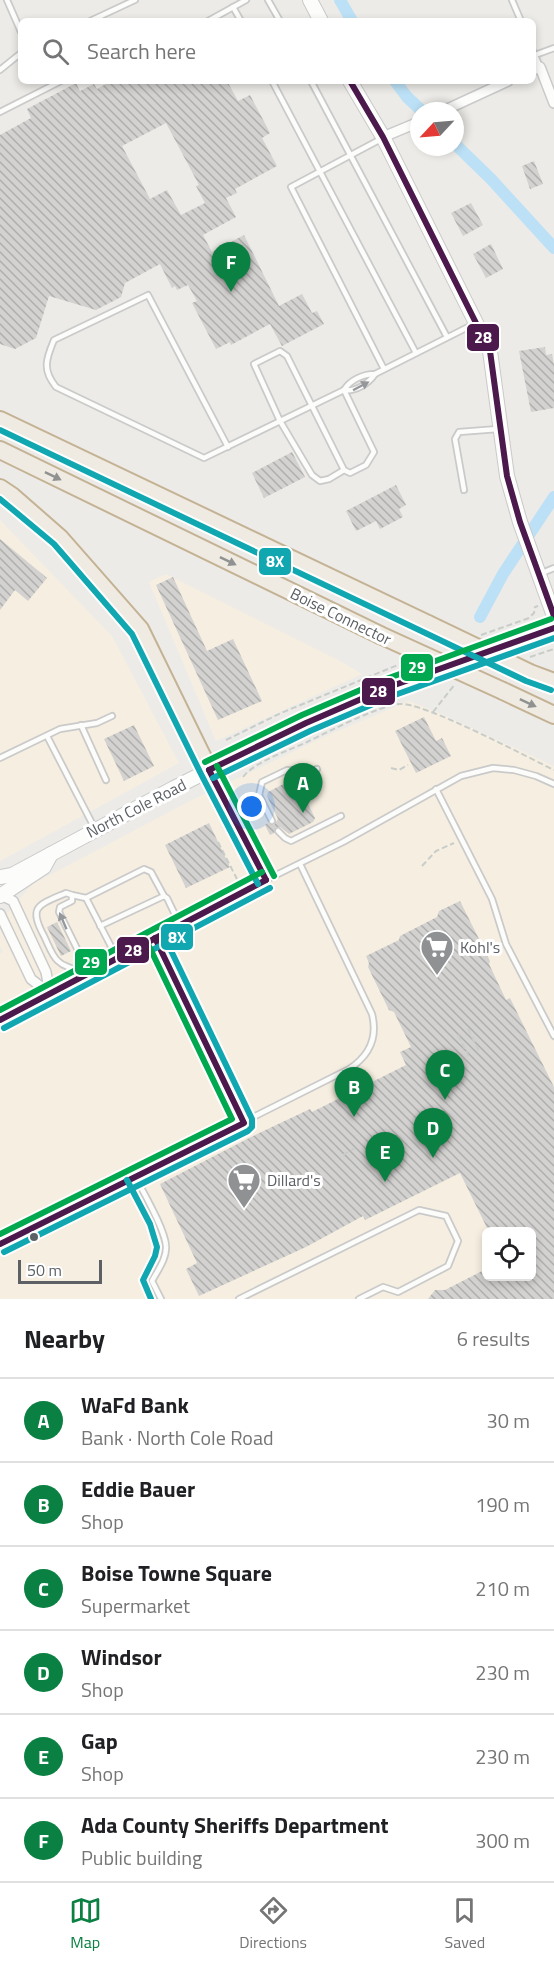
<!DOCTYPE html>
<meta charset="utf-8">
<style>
body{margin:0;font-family:"Titillium Web",sans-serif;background:#f6f6f6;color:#202124}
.controls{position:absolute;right:18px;bottom:18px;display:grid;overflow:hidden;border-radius:9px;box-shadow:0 3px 9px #0003}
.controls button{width:54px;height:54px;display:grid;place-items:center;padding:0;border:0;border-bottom:2px solid #e0e0e0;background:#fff;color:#202124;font:30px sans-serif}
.compass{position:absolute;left:410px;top:102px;width:54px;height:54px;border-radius:50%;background:#fff;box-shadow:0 3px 9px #0003;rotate:244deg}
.scale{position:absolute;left:18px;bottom:15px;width:84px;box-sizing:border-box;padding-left:6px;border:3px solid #5d6165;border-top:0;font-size:16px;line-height:21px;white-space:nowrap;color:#5d6165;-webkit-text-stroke:4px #fff;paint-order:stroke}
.you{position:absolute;left:252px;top:807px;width:21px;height:21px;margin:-15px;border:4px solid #fff;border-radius:50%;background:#1a73e8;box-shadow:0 0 0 9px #1a73e833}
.badge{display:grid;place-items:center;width:39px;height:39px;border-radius:50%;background:#0b8043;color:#fff;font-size:20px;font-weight:700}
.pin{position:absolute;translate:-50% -50px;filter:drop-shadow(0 2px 3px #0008)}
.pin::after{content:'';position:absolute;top:32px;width:21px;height:18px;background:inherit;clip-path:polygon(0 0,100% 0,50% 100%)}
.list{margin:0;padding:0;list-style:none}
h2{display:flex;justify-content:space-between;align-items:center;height:78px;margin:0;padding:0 24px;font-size:26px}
h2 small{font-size:20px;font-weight:400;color:#757577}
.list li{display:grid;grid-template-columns:39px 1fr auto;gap:18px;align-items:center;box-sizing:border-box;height:84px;padding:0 24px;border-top:2px solid #e0e0e0}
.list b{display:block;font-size:22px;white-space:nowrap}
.list p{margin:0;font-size:20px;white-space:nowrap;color:#757577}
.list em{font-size:20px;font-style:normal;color:#757577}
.icon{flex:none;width:33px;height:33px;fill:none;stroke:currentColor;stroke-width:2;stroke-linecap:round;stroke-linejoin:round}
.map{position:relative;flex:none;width:554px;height:1299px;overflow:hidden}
.search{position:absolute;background:#fff;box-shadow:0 3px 9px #0003;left:18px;right:18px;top:18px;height:66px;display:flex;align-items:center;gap:15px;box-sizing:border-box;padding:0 21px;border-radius:9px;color:#757577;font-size:22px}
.sheet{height:582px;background:#fff}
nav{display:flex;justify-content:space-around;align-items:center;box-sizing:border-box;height:84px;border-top:2px solid #e0e0e0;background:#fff;font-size:16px;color:#757577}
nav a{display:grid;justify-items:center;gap:3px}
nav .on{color:#0b8043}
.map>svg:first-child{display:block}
</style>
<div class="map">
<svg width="554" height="1299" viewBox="0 0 554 1299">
<defs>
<pattern id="building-back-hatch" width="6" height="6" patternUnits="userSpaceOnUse" patternTransform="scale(1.5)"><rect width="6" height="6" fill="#d3d2d0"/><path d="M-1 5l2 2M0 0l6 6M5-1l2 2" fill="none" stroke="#aeaeac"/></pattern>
</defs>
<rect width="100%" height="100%" fill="#edebe7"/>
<g fill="#f6efe1" fill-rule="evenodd">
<polygon points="0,520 112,636 179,763 0,861"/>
<polygon points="166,574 340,661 362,674 216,741 149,582"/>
<path d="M409,701l28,11 117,54v533h-554v-345l3,-2 -3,-6v-25l33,-37 159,-84 132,-63zM486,1232h46v44h-46z"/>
</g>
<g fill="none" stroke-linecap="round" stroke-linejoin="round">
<g stroke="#bce1f6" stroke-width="12">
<polyline points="340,0 352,21"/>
<polyline points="395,81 407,97 422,111"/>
<polyline points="455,144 491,179 554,248"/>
<polyline points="480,617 503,574 554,497"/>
</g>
</g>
<g fill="url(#building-back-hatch)" fill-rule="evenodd">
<path d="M111,81h116l11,20 12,-6 20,38 -8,5 15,28 -42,23 2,4 -11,5 10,19 -33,18 9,17 32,-17 35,71 23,-12 10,19 5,-2 7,13 -42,22 -12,-22 -39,21 -1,-3 -14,7 -24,-46 5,-2 -9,-16 -11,5 -2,-4 -3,2 -12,-24 -35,19 -4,14 -25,13 -47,-14 -13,42 -21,11 -15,-5v-209l31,-17 -4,-9 49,-26 4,8 14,-7 3,5zM166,123l33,62 -3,1 9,17 -24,12 -14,-25 -17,9 -28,-53z"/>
<polygon points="534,161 543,184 530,189 522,166"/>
<polygon points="471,203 483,225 463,236 451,213"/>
<polygon points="491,244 503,269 486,278 473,254"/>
<polygon points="545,347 546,355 552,354 554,365 554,408 531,412 519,351"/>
<polygon points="292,452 305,477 264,498 252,473"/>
<polygon points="396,485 406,505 399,509 403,517 380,529 376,521 356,531 346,511"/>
<polygon points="0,539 47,578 28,601 15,590 0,610"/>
<polygon points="173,577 207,651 233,639 262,701 218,720 156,585"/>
<polygon points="424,717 436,741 442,738 451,756 416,773 395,731"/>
<polygon points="134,725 154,766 124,781 104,739"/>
<polygon points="295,778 315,818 313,822 289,834 280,827 276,827 274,833 270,835 265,825 268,823 274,825 278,819 267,796 268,792"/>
<polygon points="209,823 230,867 186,888 165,845"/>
<polygon points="460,901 490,961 489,964 506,1000 510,998 554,1087 554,1299 428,1299 435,1290 445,1290 486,1269 486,1276 531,1276 531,1232 489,1232 460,1173 365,1220 363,1216 306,1247 199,1296 186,1269 197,1263 160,1184 251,1137 310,1109 312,1112 406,1065 400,1052 411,1047 394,1012 389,1010 368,967 369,963 366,956 399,940 400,936 437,917 439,911"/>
<polygon points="57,922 71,951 61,956 47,927"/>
</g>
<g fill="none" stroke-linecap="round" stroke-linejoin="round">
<defs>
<g id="lane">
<polyline points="7,0 21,32"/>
<polyline points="268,0 280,21"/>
<polyline points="512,0 521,21"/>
<polyline points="233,7 241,21"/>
<polyline points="90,21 135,0"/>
<polyline points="208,21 246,0"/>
<polyline points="533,51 540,67"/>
<polyline points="535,55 554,48"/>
<polyline points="0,70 21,53"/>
<polyline points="272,81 416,353"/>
<polyline points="311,81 447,337"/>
<polyline points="0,112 61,81"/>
<polyline points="381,139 291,187 384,369"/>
<polyline points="344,390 374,452 366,465 350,473 344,470 287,356 280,351 254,364 280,421 312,475 320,481 329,479 344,470"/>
<path d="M344,390c12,2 25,-7 31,-16"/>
<path d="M228,447l-80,-152 -94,45c-8,19 -12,30 2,47l148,71 140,-68c6,-10 19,-16 31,-16l99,-50"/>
<polyline points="464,490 455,439 459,432 498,429"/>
<polyline points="542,573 554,568"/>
<polyline points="81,725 106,780"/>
<polyline points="47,736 95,829"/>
<polyline points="0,758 60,729 97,723 112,716"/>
<polyline points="210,773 266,880"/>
<polyline points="436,789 492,899 506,944 554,1036"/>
<polyline points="272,821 259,795 262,782 287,770 308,773 317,769"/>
<polyline points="278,831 285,838 291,841 341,816"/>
<polyline points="72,895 86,898 117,958"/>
<polyline points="86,898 144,869 151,872 164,896"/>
<polyline points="100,926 164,896 167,898 180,925"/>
<polyline points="155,938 244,1123"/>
<path d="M80,978c-9,-15 -13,-8 -22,-17 -6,-5 -10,-17 -14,-25 -16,-30 -6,-31 22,-43l6,2v6l-12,6 -1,5 30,61"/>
<polyline points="0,1020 266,880 343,842 461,776 493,768 514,770 536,776 554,784"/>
<path d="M135,1176c8,16 30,53 31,70 1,12 -8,24 -14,35l9,18"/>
<path d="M0,1244l349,-175c20,-13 29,-31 23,-55l-72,-150"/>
<polyline points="239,1299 419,1210 446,1216 458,1241 448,1266 398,1292 383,1287 359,1299"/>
</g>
<g id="street">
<polyline points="533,70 540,67 554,103"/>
<polyline points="443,111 508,81"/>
<polyline points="383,137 419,122"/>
<polyline points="0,897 1,895 13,901 46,972 50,994"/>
<polyline points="0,914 31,979 50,994"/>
</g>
<g id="secondary">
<polyline points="310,0 321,21"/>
<polyline points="350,81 383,137 490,351 507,476 520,522 554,616"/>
<polyline points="0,877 12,875 174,788 275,737 411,678 554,628"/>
<polyline points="0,896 44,867 51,854"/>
</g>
<g id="highway">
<polyline points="0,420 428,624"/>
<polyline points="0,450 380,635"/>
<polyline points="0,488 12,496 60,538 140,629 209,770"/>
<polyline points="530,673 554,682"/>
<polyline points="503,691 554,715"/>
</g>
</defs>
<use href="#lane" stroke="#c9cac9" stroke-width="8"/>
<use href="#street" stroke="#c9cac9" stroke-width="12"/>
<use href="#secondary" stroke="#c9c9c9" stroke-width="16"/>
<use href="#highway" stroke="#c4b294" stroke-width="20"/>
<g stroke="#c9cdca" stroke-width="2" stroke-dasharray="6 3" stroke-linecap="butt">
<polyline points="481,635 529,618 534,613 535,607 538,606"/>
<polyline points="530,657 554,649"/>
<polyline points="433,712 455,684"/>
<polyline points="226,740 281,713 405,662"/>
<polyline points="391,768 399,770 408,765"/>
<path d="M243,777c11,-15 47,-27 64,-35 23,-11 69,-35 92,-38 23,-3 128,53 155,66"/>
<polyline points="218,842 237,879"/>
<polyline points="422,866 436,851 454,843"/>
<polyline points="468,1029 479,1051"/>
<polyline points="458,1035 469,1057"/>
<polyline points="343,1155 355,1148"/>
</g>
<use href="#lane" stroke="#fcfcfb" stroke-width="4.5"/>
<use href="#street" stroke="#fcfcfb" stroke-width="9"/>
<use href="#secondary" stroke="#fcfcfb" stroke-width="14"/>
<use href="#highway" stroke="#efebe2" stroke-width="16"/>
<defs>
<g id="highway-bridge">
<polyline points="428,624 530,673"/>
<polyline points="380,635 503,691"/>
</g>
</defs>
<use href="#highway-bridge" stroke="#c4b294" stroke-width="20" stroke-linecap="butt"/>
<use href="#highway-bridge" stroke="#efebe2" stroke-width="16"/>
<defs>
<g id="bus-1">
<polyline points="350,81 383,137 490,351 507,476 520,522 554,616"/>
<polyline points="209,770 306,723 389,687 554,628"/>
<polyline points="209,770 266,880"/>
<polyline points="0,1020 266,880"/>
<polyline points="0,1244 244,1123 155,938"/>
</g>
<g id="bus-2">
<polyline points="0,430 526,681 551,690"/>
<polyline points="0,499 54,544 132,634 201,774 258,884"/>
<polyline points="213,778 310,731 392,696 554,638"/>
<polyline points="4,1028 270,888"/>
<polyline points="127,1180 150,1224 157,1247 155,1256 143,1280 151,1299"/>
<polyline points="4,1252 248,1131 252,1127 252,1119 163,934"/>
</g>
<g id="bus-3">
<polyline points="205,762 302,715 386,679 551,619"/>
<polyline points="217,766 274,876"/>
<polyline points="0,1010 262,872"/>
<polyline points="0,1234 232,1119 147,942"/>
</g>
</defs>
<use href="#bus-1" stroke="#fff" stroke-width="10"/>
<use href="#bus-2" stroke="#fff" stroke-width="10"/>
<use href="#bus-3" stroke="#fff" stroke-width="10"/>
<use href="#bus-1" stroke="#4c194d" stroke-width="6"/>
<use href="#bus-2" stroke="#11a7b1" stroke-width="6"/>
<use href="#bus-3" stroke="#00a94f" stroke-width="6"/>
</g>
<defs><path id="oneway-solid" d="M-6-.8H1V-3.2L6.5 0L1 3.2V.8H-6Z" transform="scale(1.5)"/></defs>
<g fill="#95979a">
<use href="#oneway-solid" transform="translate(361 386) rotate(-28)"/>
<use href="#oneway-solid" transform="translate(63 921) rotate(-113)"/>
</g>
<g fill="#909191">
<use href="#oneway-solid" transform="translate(53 476) rotate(26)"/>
<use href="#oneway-solid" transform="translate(228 561) rotate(26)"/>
<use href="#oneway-solid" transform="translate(528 703) rotate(25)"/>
</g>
<defs>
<symbol id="supermarket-pin" viewBox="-11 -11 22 30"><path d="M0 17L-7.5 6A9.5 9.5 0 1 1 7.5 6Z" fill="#8f9192" stroke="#fff"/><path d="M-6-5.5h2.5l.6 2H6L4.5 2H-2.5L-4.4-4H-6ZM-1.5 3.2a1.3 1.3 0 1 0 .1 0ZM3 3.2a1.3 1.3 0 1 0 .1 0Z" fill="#fff"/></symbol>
</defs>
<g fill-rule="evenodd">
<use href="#supermarket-pin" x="418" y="928" width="38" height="52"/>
<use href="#supermarket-pin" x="225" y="1161" width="38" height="52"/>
</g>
<circle fill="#5d6165" stroke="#fff" stroke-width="2" cx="34" cy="1237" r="5"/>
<g text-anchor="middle" stroke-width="6" stroke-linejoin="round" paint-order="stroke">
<g font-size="16" fill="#5d6165" stroke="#fff">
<text transform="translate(341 616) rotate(26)" y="6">Boise Connector</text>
<text transform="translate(136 808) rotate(-27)" y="6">North Cole Road</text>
</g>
<g font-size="16" fill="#5d6165" stroke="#fff" text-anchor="start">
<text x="460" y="953">Kohl's</text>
<text x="267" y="1186">Dillard's</text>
</g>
</g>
<g stroke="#fff" stroke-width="2">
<rect x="466" y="323" width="34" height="29" rx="6" fill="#4c194d"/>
<rect x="258" y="547" width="34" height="29" rx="6" fill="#11a7b1"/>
<rect x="400" y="653" width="34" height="29" rx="6" fill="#00a94f"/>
<rect x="361" y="677" width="35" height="29" rx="6" fill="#4c194d"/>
<rect x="160" y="923" width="34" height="28" rx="6" fill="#11a7b1"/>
<rect x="116" y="936" width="34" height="28" rx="6" fill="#4c194d"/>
<rect x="74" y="948" width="34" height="28" rx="6" fill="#00a94f"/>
</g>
<g font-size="16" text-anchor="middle" font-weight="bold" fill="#fff">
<text x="483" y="343">28</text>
<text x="275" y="567">8X</text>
<text x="417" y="673">29</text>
<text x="378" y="697">28</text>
<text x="177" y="943">8X</text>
<text x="133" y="956">28</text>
<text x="91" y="968">29</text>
</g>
</svg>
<div class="controls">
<button><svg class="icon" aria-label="locate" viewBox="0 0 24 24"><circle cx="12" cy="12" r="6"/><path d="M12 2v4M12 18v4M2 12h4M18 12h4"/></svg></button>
</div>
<svg class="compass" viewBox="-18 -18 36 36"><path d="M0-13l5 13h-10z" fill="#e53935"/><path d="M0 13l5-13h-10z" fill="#757577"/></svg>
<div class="scale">50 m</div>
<div class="you"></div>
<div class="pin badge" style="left:303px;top:813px">A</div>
<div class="pin badge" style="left:354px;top:1117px">B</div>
<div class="pin badge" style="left:445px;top:1100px">C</div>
<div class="pin badge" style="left:433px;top:1158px">D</div>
<div class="pin badge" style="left:385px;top:1182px">E</div>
<div class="pin badge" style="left:231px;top:292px">F</div>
<div class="search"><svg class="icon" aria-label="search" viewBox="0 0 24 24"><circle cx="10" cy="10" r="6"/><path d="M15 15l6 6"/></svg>Search here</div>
</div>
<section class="sheet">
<h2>Nearby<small>6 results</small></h2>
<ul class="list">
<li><span class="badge">A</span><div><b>WaFd Bank</b><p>Bank · North Cole Road</p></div><em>30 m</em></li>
<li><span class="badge">B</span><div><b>Eddie Bauer</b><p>Shop</p></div><em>190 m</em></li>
<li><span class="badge">C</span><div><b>Boise Towne Square</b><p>Supermarket</p></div><em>210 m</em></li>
<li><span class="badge">D</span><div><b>Windsor</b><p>Shop</p></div><em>230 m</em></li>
<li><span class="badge">E</span><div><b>Gap</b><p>Shop</p></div><em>230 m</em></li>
<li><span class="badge">F</span><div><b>Ada County Sheriffs Department</b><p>Public building</p></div><em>300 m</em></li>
</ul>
</section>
<nav>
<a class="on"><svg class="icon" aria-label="map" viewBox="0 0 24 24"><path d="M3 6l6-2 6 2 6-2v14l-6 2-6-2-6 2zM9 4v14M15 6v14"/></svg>Map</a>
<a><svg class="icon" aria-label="directions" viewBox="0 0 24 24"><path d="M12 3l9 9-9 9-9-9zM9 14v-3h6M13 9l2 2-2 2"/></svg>Directions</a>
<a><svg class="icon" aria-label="saved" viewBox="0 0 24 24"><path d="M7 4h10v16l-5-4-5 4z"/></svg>Saved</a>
</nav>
